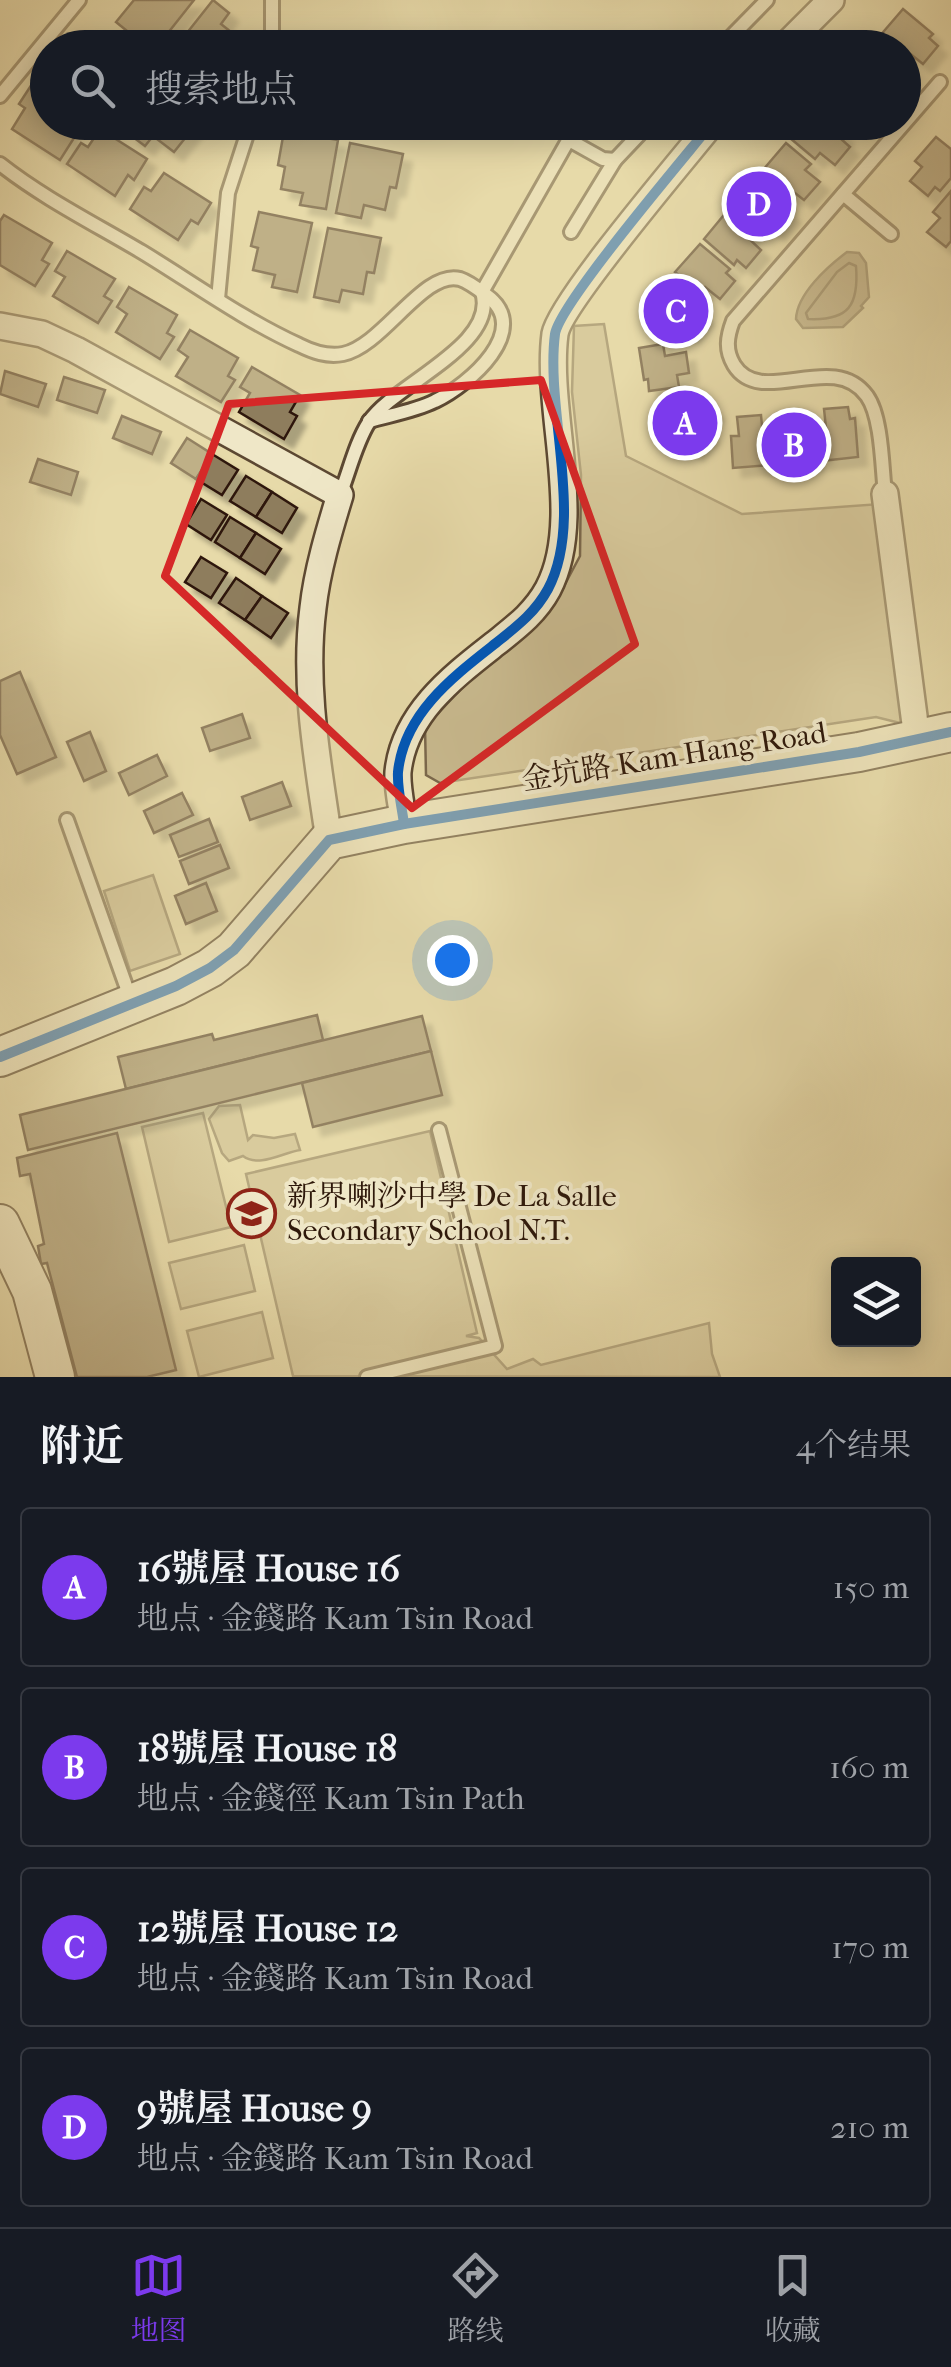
<!DOCTYPE html>
<html lang="zh">
<meta charset="utf-8">
<style>
body{margin:0;font-family:"IM FELL French Canon","Noto Serif SC",serif;background:#242831;color:#f1f3f6}
.controls{position:absolute;right:30px;bottom:30px;display:grid;overflow:hidden;border-radius:10px;box-shadow:0 5px 25px #0003}
.controls button{width:90px;height:90px;display:grid;place-items:center;padding:0;border:0;border-bottom:2px solid #363941;background:#171b24;color:#f1f3f6;font:50px sans-serif}
.you{position:absolute;left:452px;top:960px;width:35px;height:35px;margin:-25px;border:8px solid #fff;border-radius:50%;background:#1a73e8;box-shadow:0 0 0 15px #1a73e833}
.badge{display:grid;place-items:center;width:65px;height:65px;border-radius:50%;background:#7c3aed;color:#fff;font-size:32px;font-weight:700}
.pin{position:absolute;translate:-50% -50%;border:5px solid #fff;box-shadow:0 2px 10px #0006}
.list{margin:0;padding:0;list-style:none}
h2{display:flex;justify-content:space-between;align-items:center;height:130px;margin:0;padding:0 40px;font-size:42px}
h2 small{font-size:32px;font-weight:400;color:#9ea1a6}
.list li{display:grid;grid-template-columns:65px 1fr auto;gap:30px;align-items:center;box-sizing:border-box;height:160px;margin:0 20px 20px;padding:0 20px;border:2px solid #363941;border-radius:10px}
.list b{display:block;font-size:38px;white-space:nowrap}
.list p{margin:0;font-size:32px;white-space:nowrap;color:#9ea1a6}
.list em{font-size:32px;font-style:normal;color:#9ea1a6}
.icon{flex:none;width:55px;height:55px;fill:none;stroke:currentColor;stroke-width:2;stroke-linecap:round;stroke-linejoin:round}
.map{position:relative;flex:none;width:951px;height:1377px;overflow:hidden}
.search{position:absolute;background:#171b24;box-shadow:0 5px 25px #0003;left:30px;right:30px;top:30px;height:110px;display:flex;align-items:center;gap:25px;box-sizing:border-box;padding:0 35px;border-radius:55px;color:#9ea1a6;font-size:38px}
.sheet{height:850px;background:#171b24}
nav{display:flex;justify-content:space-around;align-items:center;box-sizing:border-box;height:140px;border-top:2px solid #363941;background:#171b24;font-size:28px;color:#9ea1a6}
nav a{display:grid;justify-items:center;gap:5px}
nav .on{color:#7c3aed}
.map>svg:first-child{display:block}
</style>
<div class="map">
<svg width="951" height="1377" viewBox="0 0 951 1377">
<defs>
<filter id="shadow"><feDropShadow dx="9" dy="9" stdDeviation="2.5" flood-color="#0004"/></filter>
</defs>
<rect width="100%" height="100%" fill="#e7daa9"/>
<filter id="stains"><feTurbulence type="fractalNoise" baseFrequency=".002" numOctaves="4"/><feColorMatrix values="0 0 0 0 .2 0 0 0 0 .09 0 0 0 0 .02 0 0 0 .5 -.17"/></filter>
<radialGradient id="worn" r=".72"><stop offset=".6" stop-color="#630" stop-opacity="0"/><stop offset="1" stop-color="#630" stop-opacity=".3"/></radialGradient>
<g fill="#c8b98e" stroke="#7b684c" stroke-width="2.5">
<polygon points="604,324 626,456 742,514 880,504 904,724 876,717 440,783 426,775 425,727 465,685 556,601 580,556 581,475 572,392 574,326"/>
<polygon points="153,875 180,954 130,971 104,891"/>
<path d="M240,1105l8,35 5,-5 21,3 21,-4 5,16c-18,3 -41,18 -57,6l-14,5 -7,-8 -13,-34 10,-13z"/>
<polygon points="203,1113 231,1227 169,1242 142,1127"/>
<polygon points="430,1131 477,1333 466,1336 479,1338 507,1369 533,1359 541,1365 709,1323 712,1354 720,1377 293,1376 246,1174"/>
<polygon points="244,1245 255,1291 181,1309 169,1263"/>
<polygon points="262,1312 273,1358 199,1377 187,1331"/>
</g>
<path fill="#a89873" stroke="#776549" stroke-width="2.5" d="M847,252l12,1 7,10 3,34 -8,9 2,2 -20,19 -40,1 -7,-9c1,-25 31,-52 51,-67z"/>
<g fill="none" stroke-linecap="round" stroke-linejoin="round">
<path stroke="#6b583e" stroke-width="2.5" d="M849,263l7,3c3,39 -7,55 -48,53l-2,-6 31,-41z"/>
</g>
<g fill="#8e7d5d" stroke="#2e180a" stroke-width="2.5" filter="url(#shadow)">
<polygon points="134,0 194,0 156,48 148,48 116,22"/>
<polygon points="213,0 229,13 221,24 241,40 235,48 175,48"/>
<polygon points="903,9 933,34 929,38 938,46 923,64 908,52 904,57 904,48 890,48 878,38"/>
<polygon points="32,84 48,94 48,122 74,122 67,134 74,138 60,160 12,129 25,108 19,104"/>
<polygon points="138,122 198,122 174,152 153,136 145,146 129,134"/>
<polygon points="804,122 830,122 845,135 841,139 850,147 835,165 820,153 815,159 790,138"/>
<polygon points="100,129 147,159 134,180 128,175 115,196 67,164 81,143 88,147"/>
<polygon points="284,131 338,140 326,209 300,205 303,193 281,189 285,167 278,165"/>
<polygon points="936,137 951,149 951,178 940,191 935,187 928,196 910,181 922,167 915,161"/>
<polygon points="350,143 403,154 396,188 390,187 385,210 364,205 361,218 336,213"/>
<polygon points="786,143 811,164 805,170 820,182 804,200 795,193 792,197 762,171"/>
<polygon points="164,173 211,203 198,224 191,220 178,240 130,209 144,187 151,191"/>
<polygon points="757,177 787,203 783,207 792,214 776,232 762,220 757,227 732,206"/>
<polygon points="951,191 951,241 946,247 927,232 940,218 933,212"/>
<polygon points="728,210 753,231 747,237 761,250 746,268 737,260 734,265 704,239"/>
<polygon points="259,212 312,223 297,292 272,287 275,275 253,270 258,248 251,246"/>
<polygon points="4,215 52,243 42,260 49,264 35,286 0,265 0,221"/>
<polygon points="328,228 381,238 374,273 367,272 363,294 342,290 339,302 314,297"/>
<polygon points="700,244 730,269 726,273 735,281 720,299 705,287 700,293 675,272"/>
<polygon points="67,251 115,279 104,296 112,301 98,323 53,296 65,277 55,271"/>
<polygon points="671,277 696,298 690,304 705,316 689,334 680,327 677,331 647,305"/>
<polygon points="129,287 177,315 167,333 174,337 160,359 116,332 127,314 117,307"/>
<polygon points="190,330 238,358 228,376 235,380 221,402 176,376 188,357 178,350"/>
<polygon points="663,344 665,356 686,352 689,373 677,375 679,387 649,391 648,379 644,380 639,348"/>
<polygon points="252,367 300,395 290,412 297,416 284,439 239,412 250,393 240,387"/>
<polygon points="5,371 46,384 38,407 0,394"/>
<polygon points="64,377 105,390 97,413 57,400"/>
<polygon points="682,397 692,405 699,397 715,411 701,426 710,434 694,452 663,420"/>
<polygon points="848,407 850,419 855,418 858,457 821,461 818,429 826,428 824,409"/>
<polygon points="802,411 804,430 812,429 815,461 777,464 773,425 779,425 778,413"/>
<polygon points="761,415 762,426 768,426 771,465 733,468 731,436 739,436 737,417"/>
<polygon points="122,416 161,432 152,454 113,438"/>
<polygon points="187,438 212,454 196,479 171,463"/>
<polygon points="212,454 238,470 222,495 196,479"/>
<polygon points="38,459 78,472 71,495 30,482"/>
<polygon points="246,476 272,492 256,517 230,501"/>
<polygon points="272,492 297,508 282,533 256,517"/>
<polygon points="201,499 227,515 211,540 186,524"/>
<polygon points="230,517 256,533 240,558 215,542"/>
<polygon points="256,533 281,549 265,574 240,558"/>
<polygon points="201,557 227,573 211,598 185,582"/>
<polygon points="236,578 262,596 245,620 219,603"/>
<polygon points="262,596 288,613 271,638 245,620"/>
<polygon points="20,672 56,757 17,774 0,735 0,681"/>
<polygon points="242,714 250,738 210,751 202,728"/>
<polygon points="90,732 106,771 84,781 67,742"/>
<polygon points="157,755 167,776 129,795 119,773"/>
<polygon points="282,782 291,806 250,820 242,797"/>
<polygon points="182,793 193,815 154,833 144,811"/>
<polygon points="209,819 218,842 179,857 170,835"/>
<polygon points="220,845 229,868 189,884 180,861"/>
<polygon points="206,883 217,911 186,924 175,896"/>
<polygon points="317,1015 323,1040 126,1089 118,1057 212,1034 214,1040"/>
<polygon points="422,1016 431,1051 28,1150 20,1115"/>
<polygon points="431,1051 442,1095 313,1127 302,1083"/>
<polygon points="117,1133 176,1370 147,1377 77,1377 47,1263 41,1264 38,1246 44,1244 30,1174 20,1176 17,1158"/>
</g>
<g fill="none" stroke-linecap="round" stroke-linejoin="round">
<defs>
<g id="lane">
<polyline points="272,48 272,0"/>
<polyline points="720,48 767,0"/>
<polyline points="0,96 79,0"/>
<polyline points="569,140 603,159 615,160 651,122"/>
<path d="M0,164c43,34 95,60 142,88 51,31 102,68 157,93 14,7 28,12 44,9 40,-8 81,-85 117,-75 9,3 18,10 26,16 48,34 -17,90 -51,106 -20,10 -45,14 -66,20"/>
<polyline points="843,194 891,234"/>
<polyline points="571,232 615,160"/>
<polyline points="218,299 228,193 251,122"/>
<path d="M885,494c-3,-26 -3,-77 -18,-98 -34,-47 -106,13 -133,-31 -9,-15 -7,-28 -1,-44l207,-239"/>
<path d="M340,495c9,-23 16,-53 29,-73 25,-38 130,-77 113,-130l91,-160"/>
<polyline points="67,820 131,1000"/>
<polyline points="367,1377 495,1346 439,1130"/>
</g>
<g id="street">
<polyline points="783,48 831,0"/>
<path d="M0,326l42,8 34,16 264,145c-11,36 -23,76 -27,113 -10,78 5,155 16,232"/>
<polyline points="885,494 917,739"/>
<path d="M404,824c-2,-16 -7,-36 -6,-52 6,-59 56,-96 98,-129 20,-16 39,-30 52,-54 37,-70 -3,-178 7,-255 5,-31 130,-177 158,-212"/>
</g>
<g id="secondary">
<polyline points="0,1057 176,986 210,968 234,950 329,840 404,824 859,752 951,732"/>
<polyline points="0,1224 32,1291 55,1377"/>
</g>
</defs>
<use href="#lane" stroke="#5c4832" stroke-width="18"/>
<use href="#street" stroke="#5c4832" stroke-width="30"/>
<use href="#secondary" stroke="#2e180a" stroke-width="42"/>
<use href="#lane" stroke="#efe7c7" stroke-width="12"/>
<use href="#street" stroke="#efe7c7" stroke-width="25"/>
<use href="#secondary" stroke="#efe7c7" stroke-width="38"/>
<defs>
<g id="cycleway">
<path d="M404,824c-2,-16 -7,-36 -6,-52 6,-59 56,-96 98,-129 20,-16 39,-30 52,-54 37,-70 -3,-178 7,-255 5,-31 130,-177 158,-212"/>
<polyline points="0,1057 176,986 210,968 234,950 329,840 404,824 859,752 951,732"/>
</g>
</defs>
<use href="#cycleway" stroke="#efe7c7" stroke-width="16"/>
<use href="#cycleway" stroke="#0057b8" stroke-width="10"/>
</g>
<path d="M0 0H951V1377H0ZM541,380l94,264 -223,164 -247,-232 64,-172z" fill="#e7daa9" fill-opacity=".55" fill-rule="evenodd"/>
<path fill="none" stroke="#d62828" stroke-width="8" stroke-linejoin="round" d="M541,380l94,264 -223,164 -247,-232 64,-172z"/>
<defs>
<symbol id="school-ring" viewBox="-11 -11 22 22"><circle r="9.5" fill="#efe7c7" stroke="#8f2418" stroke-width="1.5"/><path d="M0-5L7-2L0 1L-7-2ZM-4 1L0 2.5L4 1V4Q0 6-4 4Z" fill="#8f2418"/></symbol>
</defs>
<g fill-rule="evenodd">
<use href="#school-ring" x="224" y="1186" width="55" height="55"/>
</g>
<g text-anchor="middle" stroke-width="8" stroke-linejoin="round" paint-order="stroke">
<g font-size="30" fill="#2e180a" stroke="#efe7c7">
<text transform="translate(674 756) rotate(-9)" y="10">金坑路 Kam Hang Road</text>
</g>
<g font-size="30" fill="#2e180a" stroke="#efe7c7" text-anchor="start">
<text x="287" y="1206">新界喇沙中學 De La Salle<tspan x="287" dy="34">Secondary School N.T.</tspan></text>
</g>
</g>
<rect width="100%" height="100%" filter="url(#stains)"/>
<rect width="100%" height="100%" fill="url(#worn)"/>
</svg>
<div class="controls">
<button><svg class="icon" aria-label="layers" viewBox="0 0 24 24"><path d="M12 4l9 5-9 5-9-5zM3 14l9 5 9-5"/></svg></button>
</div>
<div class="you"></div>
<div class="pin badge" style="left:685px;top:423px">A</div>
<div class="pin badge" style="left:794px;top:445px">B</div>
<div class="pin badge" style="left:676px;top:311px">C</div>
<div class="pin badge" style="left:759px;top:204px">D</div>
<div class="search"><svg class="icon" aria-label="search" viewBox="0 0 24 24"><circle cx="10" cy="10" r="6"/><path d="M15 15l6 6"/></svg>搜索地点</div>
</div>
<section class="sheet">
<h2>附近<small>4个结果</small></h2>
<ul class="list">
<li><span class="badge">A</span><div><b>16號屋 House 16</b><p>地点 · 金錢路 Kam Tsin Road</p></div><em>150 m</em></li>
<li><span class="badge">B</span><div><b>18號屋 House 18</b><p>地点 · 金錢徑 Kam Tsin Path</p></div><em>160 m</em></li>
<li><span class="badge">C</span><div><b>12號屋 House 12</b><p>地点 · 金錢路 Kam Tsin Road</p></div><em>170 m</em></li>
<li><span class="badge">D</span><div><b>9號屋 House 9</b><p>地点 · 金錢路 Kam Tsin Road</p></div><em>210 m</em></li>
</ul>
</section>
<nav>
<a class="on"><svg class="icon" aria-label="map" viewBox="0 0 24 24"><path d="M3 6l6-2 6 2 6-2v14l-6 2-6-2-6 2zM9 4v14M15 6v14"/></svg>地图</a>
<a><svg class="icon" aria-label="directions" viewBox="0 0 24 24"><path d="M12 3l9 9-9 9-9-9zM9 14v-3h6M13 9l2 2-2 2"/></svg>路线</a>
<a><svg class="icon" aria-label="saved" viewBox="0 0 24 24"><path d="M7 4h10v16l-5-4-5 4z"/></svg>收藏</a>
</nav>
